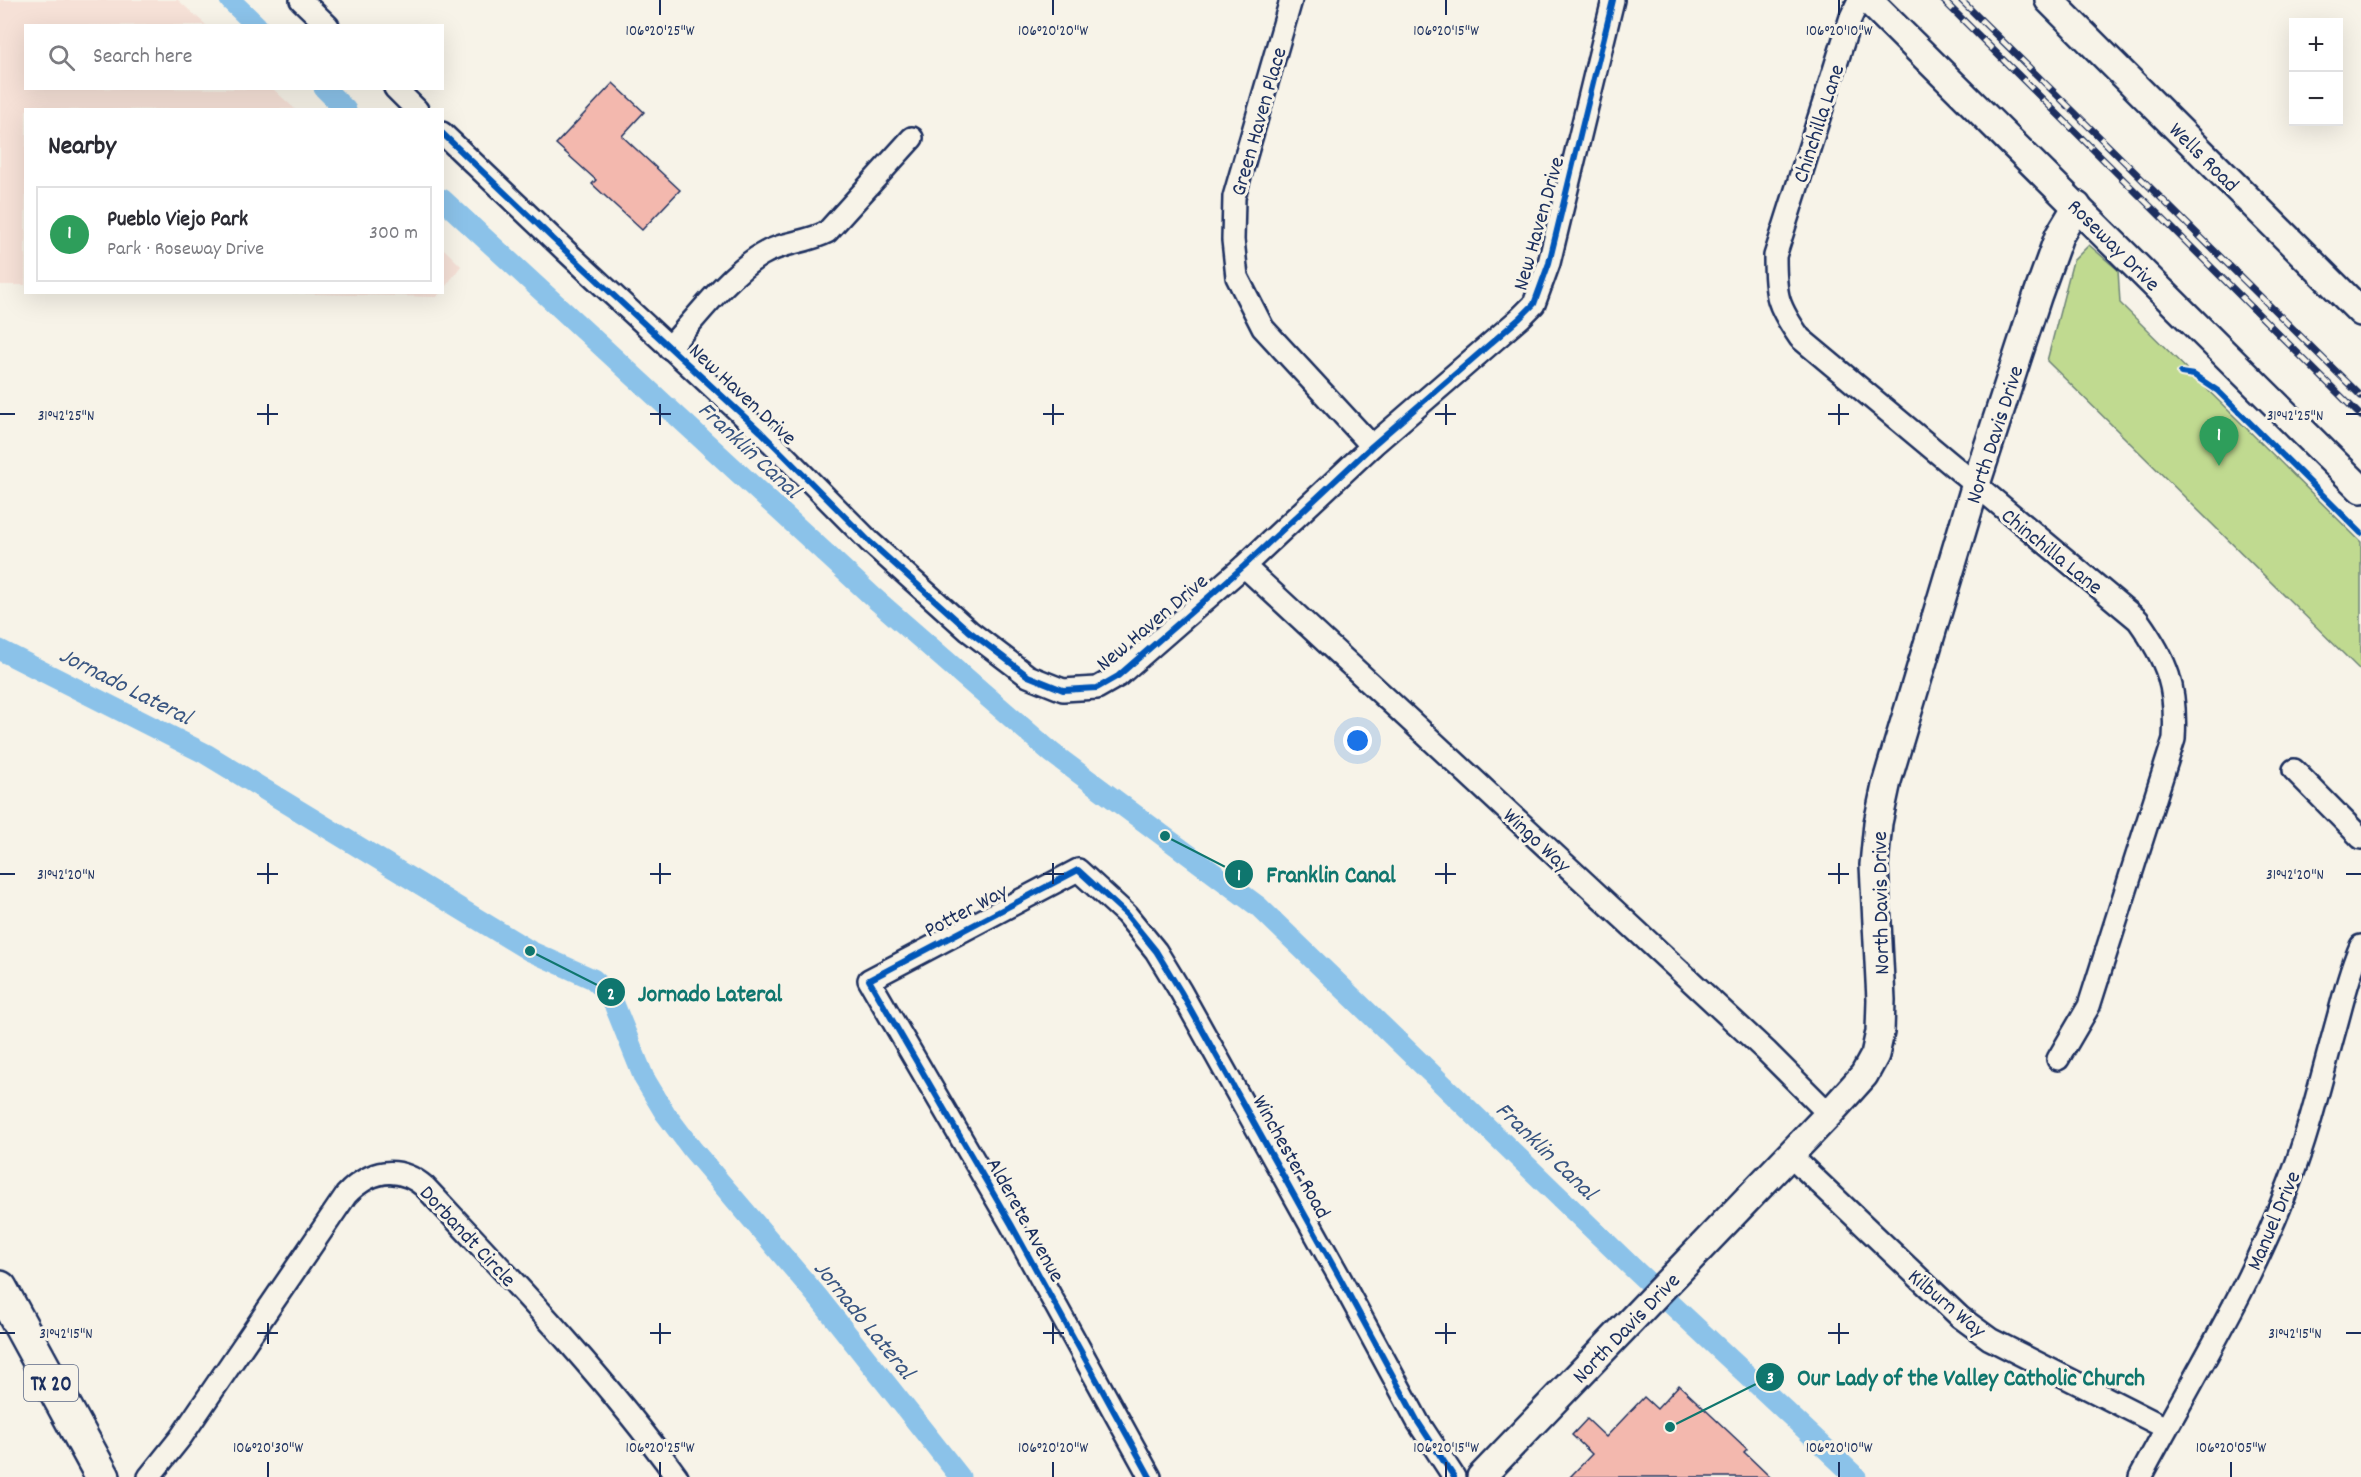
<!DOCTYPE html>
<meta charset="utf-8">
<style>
body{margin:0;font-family:Dekko,sans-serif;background:#f7f7f7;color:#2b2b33}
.controls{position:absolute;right:18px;top:18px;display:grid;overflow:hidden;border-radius:0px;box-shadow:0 6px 24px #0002}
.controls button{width:54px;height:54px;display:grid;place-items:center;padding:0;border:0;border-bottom:2px solid #e1e1e2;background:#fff;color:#2b2b33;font:30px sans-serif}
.you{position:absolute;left:1358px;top:741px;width:21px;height:21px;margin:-15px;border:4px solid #fff;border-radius:50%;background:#1a73e8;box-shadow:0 0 0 9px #1a73e833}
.badge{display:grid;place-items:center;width:39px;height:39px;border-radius:50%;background:#1f6fb2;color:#fff;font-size:20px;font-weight:700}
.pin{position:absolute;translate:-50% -50px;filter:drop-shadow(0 2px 3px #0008)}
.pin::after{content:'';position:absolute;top:32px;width:21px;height:18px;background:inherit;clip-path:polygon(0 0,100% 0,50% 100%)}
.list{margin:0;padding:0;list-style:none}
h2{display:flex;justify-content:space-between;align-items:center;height:78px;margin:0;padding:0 24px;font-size:26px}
h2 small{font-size:20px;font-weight:400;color:#7c7c81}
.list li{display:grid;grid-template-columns:39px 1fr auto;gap:18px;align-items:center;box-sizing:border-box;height:96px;margin:0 12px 12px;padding:0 12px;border:2px solid #e1e1e2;border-radius:0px}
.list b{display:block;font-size:22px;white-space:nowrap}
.list p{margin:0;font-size:20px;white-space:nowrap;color:#7c7c81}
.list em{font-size:20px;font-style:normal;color:#7c7c81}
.icon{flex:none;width:33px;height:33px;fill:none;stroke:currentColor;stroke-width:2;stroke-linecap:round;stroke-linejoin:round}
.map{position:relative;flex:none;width:2361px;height:1477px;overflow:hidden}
.search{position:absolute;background:#fff;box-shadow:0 6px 24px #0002;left:24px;top:24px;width:420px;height:66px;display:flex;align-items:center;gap:15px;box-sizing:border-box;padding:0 21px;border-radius:0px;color:#7c7c81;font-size:22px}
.panel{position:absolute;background:#fff;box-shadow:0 6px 24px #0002;left:24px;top:108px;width:420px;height:186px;border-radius:0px}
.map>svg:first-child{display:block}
</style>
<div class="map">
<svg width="2361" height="1477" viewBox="0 0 2361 1477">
<rect width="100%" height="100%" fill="#f7f3e8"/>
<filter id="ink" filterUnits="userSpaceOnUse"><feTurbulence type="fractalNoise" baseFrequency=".0167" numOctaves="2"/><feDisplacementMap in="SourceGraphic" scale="12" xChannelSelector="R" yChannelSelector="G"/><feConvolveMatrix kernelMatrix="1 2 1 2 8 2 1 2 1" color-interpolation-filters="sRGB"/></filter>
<g filter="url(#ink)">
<g fill="#f6e1d7">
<polygon points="0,0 178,0 206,25 26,26 26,88 273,89 295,109 26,110 25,285 0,285"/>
<polygon points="443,248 461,266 443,290 442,290"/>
<polygon points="276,293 440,293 437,297"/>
</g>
<polygon fill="#c0da90" stroke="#6e8477" stroke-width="1.5" points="2089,245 2118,270 2120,303 2361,542 2361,671 2047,361 2073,261"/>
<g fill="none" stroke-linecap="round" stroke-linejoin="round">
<g stroke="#8bc2e9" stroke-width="21">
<polyline points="230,0 257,26"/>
<polyline points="324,88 346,110"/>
<polyline points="442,199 873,597 1052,753 1259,907 1636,1271 1856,1477"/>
<polyline points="0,650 206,754 530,951 593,979 606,991 614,1004 644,1078 665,1113 692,1149 817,1296 960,1477"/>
</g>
</g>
<g fill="#f3b8ae" stroke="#1b2f5e" stroke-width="1.5">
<polygon points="613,83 644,112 622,136 680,190 642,230 592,184 596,180 556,144"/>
<polygon points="1679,1385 1747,1449 1744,1452 1770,1477 1570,1477 1592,1454 1572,1435 1587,1419 1606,1437 1644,1397 1657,1409"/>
</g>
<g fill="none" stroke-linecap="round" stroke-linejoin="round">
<defs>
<g id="minor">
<polyline points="301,0 328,26"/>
<polyline points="1291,0 1234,197 1233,240 1237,277 1263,328 1372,446"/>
<path d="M1859,0l-8,17 -76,239c0,40 2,49 25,82l338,282c30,42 39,67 36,119l-85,267 -31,53"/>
<polyline points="395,88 417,110"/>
<polyline points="442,133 569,254 761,432 870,542 969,631 1028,676 1063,690 1097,688 1118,676 1244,566 1372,446 1520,318 1534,304 1549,263 1613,0"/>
<path d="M669,348c26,-29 59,-73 92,-93 21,-13 45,-12 66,-23l85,-94"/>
<polyline points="1244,566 1766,1051 1829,1114"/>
<polyline points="2294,770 2361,838"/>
<polyline points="1789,1154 1960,1317 1990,1339 2166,1428"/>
<path d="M149,1477l32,-40 165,-242c24,-25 52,-31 79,-8 87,93 177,186 252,290"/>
<polyline points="1150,1477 1011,1224 869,980 1078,870 1126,914 1156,951 1181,992 1340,1278 1418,1422 1454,1477"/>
<path d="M2140,1477c52,-98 112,-192 150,-296 19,-49 31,-102 45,-152 8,-28 14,-57 26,-83"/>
</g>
<g id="tertiary">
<polyline points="1868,0 2361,489"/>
<polyline points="2049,0 2361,312"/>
<polyline points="1481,1477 1829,1114 1864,1075 1875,1055 1880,1032 1881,1000 1874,865 1878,823 1887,781 1975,487 2037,297 2059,236 2077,206"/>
</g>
<polyline id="primary" points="0,1288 103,1477"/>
</defs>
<use href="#minor" stroke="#1b2f5e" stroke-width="26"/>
<use href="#tertiary" stroke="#1b2f5e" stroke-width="32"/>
<use href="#primary" stroke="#1b2f5e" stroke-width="38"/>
<use href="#minor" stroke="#f7f3e8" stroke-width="21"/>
<use href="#tertiary" stroke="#f7f3e8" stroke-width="27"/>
<use href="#primary" stroke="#f7f3e8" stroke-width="33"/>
<defs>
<g id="rail">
<polyline points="1943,0 2361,416"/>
<polyline points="1961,0 2361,396"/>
</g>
</defs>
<use href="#rail" stroke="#1b2f5e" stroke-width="7"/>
<use href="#rail" stroke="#f7f3e8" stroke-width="4.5" stroke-dasharray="14" stroke-linecap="butt"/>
<defs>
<g id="cycleway">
<polyline points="442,133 569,254 761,432 870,542 969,631 1028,676 1063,690 1097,688 1118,676 1244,566 1372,446 1520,318 1534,304 1549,263 1613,0"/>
<polyline points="2181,373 2194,375 2218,391 2361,533"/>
<polyline points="1150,1477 1011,1224 869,980 1078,870 1126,914 1156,951 1181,992 1340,1278 1418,1422 1454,1477"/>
</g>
</defs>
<use href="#cycleway" stroke="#f7f3e8" stroke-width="10"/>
<use href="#cycleway" stroke="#0057b8" stroke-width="6"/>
</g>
</g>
<path fill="none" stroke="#1b2f5e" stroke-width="2" d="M660,0v15M1053,0v15M1446,0v15M1839,0v15M268,404v21M660,404v21M1053,404v21M1446,404v21M1839,404v21M0,414h15M257,414h21M650,414h21M1043,414h21M1435,414h21M1828,414h21M2346,414h15M268,863v21M660,863v21M1053,863v21M1446,863v21M1839,863v21M0,874h15M257,874h21M650,874h21M1043,874h21M1435,874h21M1828,874h21M2346,874h15M268,1323v21M660,1323v21M1053,1323v21M1446,1323v21M1839,1323v21M0,1333h15M257,1333h21M650,1333h21M1043,1333h21M1435,1333h21M1828,1333h21M2346,1333h15M268,1462v15M660,1462v15M1053,1462v15M1446,1462v15M1839,1462v15M2231,1462v15"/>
<g text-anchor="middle" stroke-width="6" stroke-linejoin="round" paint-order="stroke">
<rect fill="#f7f3e8" stroke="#5d6a87" stroke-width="1.5" x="24" y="1365" width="54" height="36" rx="4.5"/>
<g font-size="21" font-weight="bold" fill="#1b2f5e">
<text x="51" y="1390">TX 20</text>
</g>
<g font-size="22" fill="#1b2f5e" stroke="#f7f3e8">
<text transform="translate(1257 121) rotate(-74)" y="8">Green Haven Place</text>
<text transform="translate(1817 123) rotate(-72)" y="8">Chinchilla Lane</text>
<text transform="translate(2205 156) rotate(45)" y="8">Wells Road</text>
<text transform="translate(1537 223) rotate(-74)" y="8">New Haven Drive</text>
<text transform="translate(2115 244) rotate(45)" y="8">Roseway Drive</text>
<text transform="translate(744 393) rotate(43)" y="8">New Haven Drive</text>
<text transform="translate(1993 434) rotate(-72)" y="8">North Davis Drive</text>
<text transform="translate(2053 550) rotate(39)" y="8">Chinchilla Lane</text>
<text transform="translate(1151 621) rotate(-40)" y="8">New Haven Drive</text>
<text transform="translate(1538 839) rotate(43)" y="8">Wingo Way</text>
<text transform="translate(1879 903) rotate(-91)" y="8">North Davis Drive</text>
<text transform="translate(965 909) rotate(-28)" y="8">Potter Way</text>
<text transform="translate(1293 1156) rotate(61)" y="8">Winchester Road</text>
<text transform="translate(1027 1219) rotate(61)" y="8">Alderete Avenue</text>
<text transform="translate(2272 1220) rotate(-67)" y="8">Manuel Drive</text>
<text transform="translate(469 1235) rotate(47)" y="8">Dorbandt Circle</text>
<text transform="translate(1948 1302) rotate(40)" y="8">Kilburn Way</text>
<text transform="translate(1625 1327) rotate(-46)" y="8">North Davis Drive</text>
</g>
<g font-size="24" font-style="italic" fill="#375481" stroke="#f7f3e8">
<text transform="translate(750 449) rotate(43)" y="8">Franklin Canal</text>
<text transform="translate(126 685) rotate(27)" y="8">Jornado Lateral</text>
<text transform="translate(1547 1150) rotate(44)" y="8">Franklin Canal</text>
<text transform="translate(865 1319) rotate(51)" y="8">Jornado Lateral</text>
</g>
</g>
<g font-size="15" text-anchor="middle" fill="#1b2f5e" stroke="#f7f3e8" stroke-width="6" stroke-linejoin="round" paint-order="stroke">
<text x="660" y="35">106°20'25"W</text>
<text x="1053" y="35">106°20'20"W</text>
<text x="1446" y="35">106°20'15"W</text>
<text x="1839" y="35">106°20'10"W</text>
<text x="66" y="420">31°42'25"N</text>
<text x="2295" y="420">31°42'25"N</text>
<text x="66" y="879">31°42'20"N</text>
<text x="2295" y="879">31°42'20"N</text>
<text x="66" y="1338">31°42'15"N</text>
<text x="2295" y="1338">31°42'15"N</text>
<text x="268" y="1452">106°20'30"W</text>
<text x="660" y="1452">106°20'25"W</text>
<text x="1053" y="1452">106°20'20"W</text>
<text x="1446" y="1452">106°20'15"W</text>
<text x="1839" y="1452">106°20'10"W</text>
<text x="2231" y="1452">106°20'05"W</text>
</g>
<path fill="none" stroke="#0f766e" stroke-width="2" d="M1165 836L1239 874M530 951L611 992M1670 1427L1770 1377"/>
<g fill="#0f766e" stroke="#f7f3e8" stroke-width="2">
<circle cx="1165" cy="836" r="6"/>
<circle cx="530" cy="951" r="6"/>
<circle cx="1670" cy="1427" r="6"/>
<circle cx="1239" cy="874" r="15"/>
<circle cx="611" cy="992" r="15"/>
<circle cx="1770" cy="1377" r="15"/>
</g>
<g font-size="18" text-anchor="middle" font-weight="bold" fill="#fff">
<text x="1239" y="880">1</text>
<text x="611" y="999">2</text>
<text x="1770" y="1383">3</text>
</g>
<g font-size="24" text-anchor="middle" font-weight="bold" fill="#0f766e" stroke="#f7f3e8" stroke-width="6" stroke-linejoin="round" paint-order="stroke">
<text x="1331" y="882">Franklin Canal</text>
<text x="710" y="1001">Jornado Lateral</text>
<text x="1971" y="1385">Our Lady of the Valley Catholic Church</text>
</g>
</svg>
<div class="controls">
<button>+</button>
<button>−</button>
</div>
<div class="you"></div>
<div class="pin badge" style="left:2219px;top:466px;background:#2e9e5b">1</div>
<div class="search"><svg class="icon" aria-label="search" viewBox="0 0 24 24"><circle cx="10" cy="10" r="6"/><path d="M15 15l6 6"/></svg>Search here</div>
<section class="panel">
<h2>Nearby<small></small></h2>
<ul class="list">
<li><span class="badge" style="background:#2e9e5b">1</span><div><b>Pueblo Viejo Park</b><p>Park · Roseway Drive</p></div><em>300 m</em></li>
</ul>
</section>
</div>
